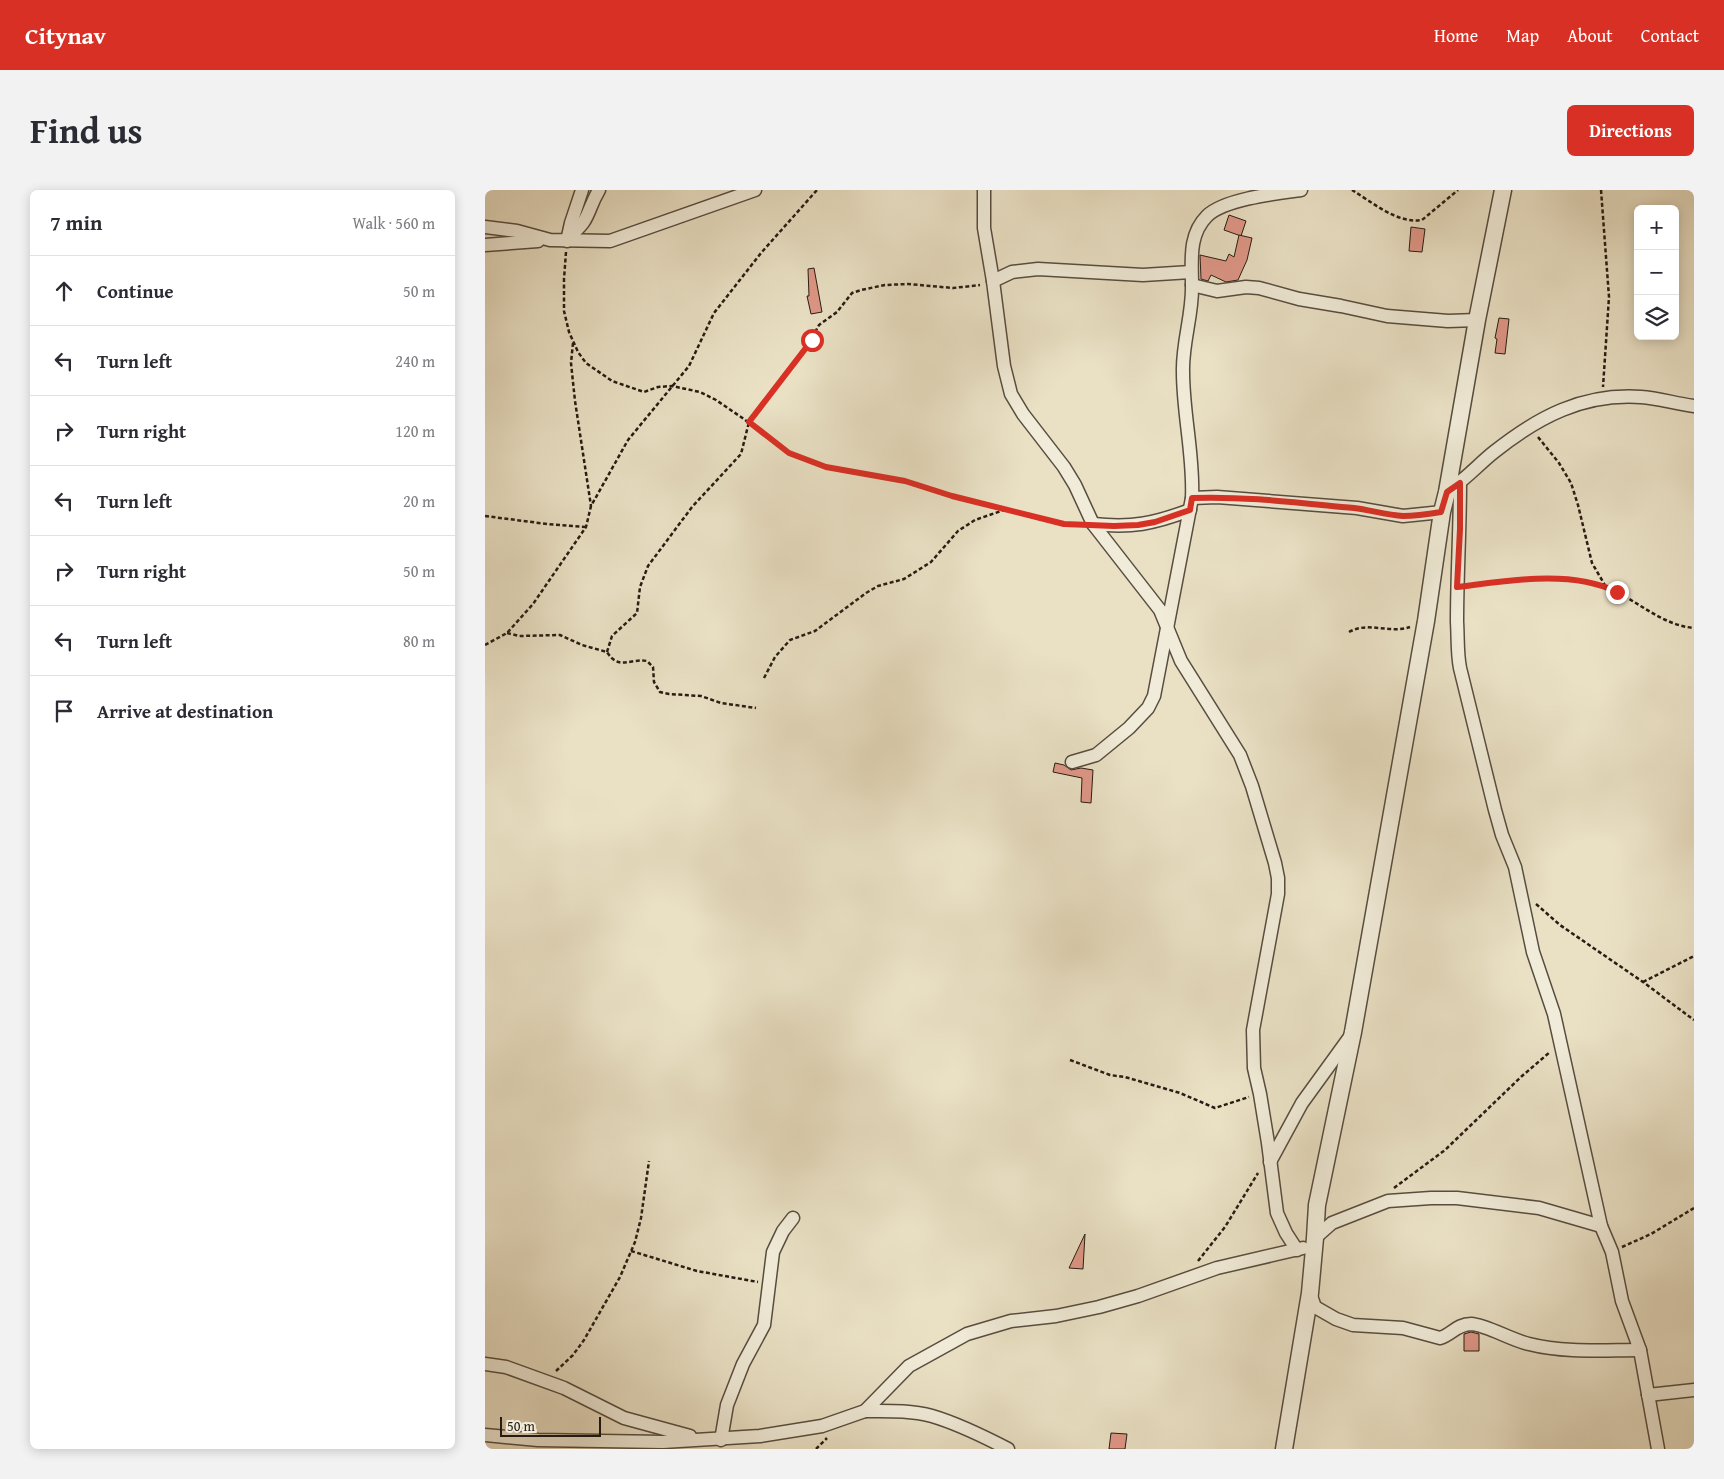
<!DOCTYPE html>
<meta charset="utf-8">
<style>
body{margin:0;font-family:"Gentium Book Plus",serif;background:#f2f2f3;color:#2b2b33}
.controls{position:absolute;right:15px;top:15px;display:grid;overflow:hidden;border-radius:8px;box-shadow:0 2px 12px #0003}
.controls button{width:45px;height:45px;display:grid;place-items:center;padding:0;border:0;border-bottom:1px solid #e1e1e2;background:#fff;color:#2b2b33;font:25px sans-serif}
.scale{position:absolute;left:15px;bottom:12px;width:101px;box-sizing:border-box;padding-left:5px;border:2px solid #261c14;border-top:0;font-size:14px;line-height:18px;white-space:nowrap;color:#261c14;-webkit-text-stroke:4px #f1ecd9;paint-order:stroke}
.stop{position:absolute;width:15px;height:15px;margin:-11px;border:4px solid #d93025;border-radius:50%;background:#fff}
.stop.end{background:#d93025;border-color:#fff;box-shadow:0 1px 5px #0008}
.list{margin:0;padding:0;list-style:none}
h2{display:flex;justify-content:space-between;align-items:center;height:65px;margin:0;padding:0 20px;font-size:21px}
h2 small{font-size:16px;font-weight:400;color:#7c7c81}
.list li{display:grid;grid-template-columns:32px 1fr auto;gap:15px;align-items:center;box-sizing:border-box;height:70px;padding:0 20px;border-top:1px solid #e1e1e2}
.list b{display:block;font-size:19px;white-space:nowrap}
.list em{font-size:16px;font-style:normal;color:#7c7c81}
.icon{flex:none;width:28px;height:28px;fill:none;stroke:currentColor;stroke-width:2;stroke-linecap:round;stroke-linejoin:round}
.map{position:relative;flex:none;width:1209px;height:1259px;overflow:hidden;border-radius:8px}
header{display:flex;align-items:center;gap:30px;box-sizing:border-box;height:70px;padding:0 25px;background:#d93025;color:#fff}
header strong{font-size:24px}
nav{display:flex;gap:28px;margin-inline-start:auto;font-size:18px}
.intro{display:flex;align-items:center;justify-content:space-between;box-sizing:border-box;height:120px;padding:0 30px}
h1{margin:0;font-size:35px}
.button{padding:12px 22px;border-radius:8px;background:#d93025;color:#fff;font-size:18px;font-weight:700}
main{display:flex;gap:30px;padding:0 30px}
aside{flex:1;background:#fff;border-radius:8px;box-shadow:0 2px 12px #0003}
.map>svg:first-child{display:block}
</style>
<header>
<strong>Citynav</strong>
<nav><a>Home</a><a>Map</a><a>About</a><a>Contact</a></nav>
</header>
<div class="intro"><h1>Find us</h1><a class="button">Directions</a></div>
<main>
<aside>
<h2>7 min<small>Walk · 560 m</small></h2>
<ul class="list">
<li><svg class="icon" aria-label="ahead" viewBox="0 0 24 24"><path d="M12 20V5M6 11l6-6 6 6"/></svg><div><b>Continue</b></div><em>50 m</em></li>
<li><svg class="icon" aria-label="left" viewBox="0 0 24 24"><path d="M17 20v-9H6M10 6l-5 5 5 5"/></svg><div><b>Turn left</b></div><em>240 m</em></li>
<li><svg class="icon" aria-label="right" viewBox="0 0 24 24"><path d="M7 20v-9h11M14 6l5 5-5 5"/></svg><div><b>Turn right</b></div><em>120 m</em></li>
<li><svg class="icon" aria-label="left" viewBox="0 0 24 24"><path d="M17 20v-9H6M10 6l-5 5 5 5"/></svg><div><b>Turn left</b></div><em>20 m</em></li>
<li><svg class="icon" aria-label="right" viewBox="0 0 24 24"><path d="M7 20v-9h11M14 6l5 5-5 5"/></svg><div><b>Turn right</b></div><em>50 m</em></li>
<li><svg class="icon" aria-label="left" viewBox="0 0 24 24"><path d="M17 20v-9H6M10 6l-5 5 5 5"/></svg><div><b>Turn left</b></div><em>80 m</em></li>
<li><svg class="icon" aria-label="arrive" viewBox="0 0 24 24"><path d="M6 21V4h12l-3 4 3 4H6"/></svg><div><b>Arrive at destination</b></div></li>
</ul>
</aside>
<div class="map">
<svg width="1209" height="1259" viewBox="0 0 1209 1259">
<rect width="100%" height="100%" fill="#eae1c5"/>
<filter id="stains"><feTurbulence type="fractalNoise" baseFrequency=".004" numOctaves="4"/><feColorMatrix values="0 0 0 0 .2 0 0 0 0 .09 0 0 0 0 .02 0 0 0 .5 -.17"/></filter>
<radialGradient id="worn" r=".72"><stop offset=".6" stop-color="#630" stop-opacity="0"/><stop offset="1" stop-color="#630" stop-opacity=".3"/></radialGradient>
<g fill="#e09888" stroke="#261c14">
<polygon points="744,25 761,31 756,46 739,40"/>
<polygon points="926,37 940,39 937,62 924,61"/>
<polygon points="754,45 767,48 762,70 753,90 741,92 726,85 723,91 716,89 715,65 741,71 744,64 749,67"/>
<polygon points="329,78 337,122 326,124 322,106 324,106 323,79"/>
<polygon points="1014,128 1024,129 1020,164 1010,163 1012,149 1010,148"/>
<polygon points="570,573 579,575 586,580 596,578 608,580 606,613 596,612 597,588 568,582"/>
<polygon points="600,1044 598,1079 584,1078"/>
<polygon points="986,1142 994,1144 994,1161 979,1161 979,1144"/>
<polygon points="626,1243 642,1244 640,1259 624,1259"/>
</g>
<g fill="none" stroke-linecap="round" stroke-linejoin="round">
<defs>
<g id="minor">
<polyline points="499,0 499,38 508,91 519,176 526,204 538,224 579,277 590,295 608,334 675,420 696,471 755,565 767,596 790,673 793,688 793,704 768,840 769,878 775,904 783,953 792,1023 801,1043 812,1060"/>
<polyline points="0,37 32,41 65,50 125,51 270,0"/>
<path d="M83,47c23,-17 18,-25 31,-47"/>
<polyline points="82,51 86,33 97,0"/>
<polyline points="0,55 53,51"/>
<polyline points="508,91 527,82 553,79 658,85 706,82"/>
<polyline points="707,95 732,101 761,97 774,98 814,109 856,116 902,126 963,131 992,130"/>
<path d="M975,293c0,46 -3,92 -3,139 1,15 0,31 3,46l35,142 7,25 13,32 18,85 21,62 47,212 11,26 10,49 18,49 18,99"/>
<path d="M968,297c15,-10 27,-24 41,-35 44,-35 89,-59 147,-55 18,1 35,7 53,9"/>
<polyline points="707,308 732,307 872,318 918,326 957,322"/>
<path d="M608,334c39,4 60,0 97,-14"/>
<path d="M587,572l24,-7 33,-27 19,-20 6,-12 38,-198c2,-42 -9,-84 -9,-126 -1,-29 10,-58 9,-87 0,-24 -4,-50 15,-69 17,-17 71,-23 94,-26"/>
<polyline points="785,972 817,913 867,844"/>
<polyline points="830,1048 847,1033 903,1011 946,1008 972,1008 1054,1018 1116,1036"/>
<path d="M825,1103l5,14 21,12 17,6 50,3 37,10c11,-3 17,-14 31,-14 16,1 40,16 58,20 35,9 75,6 111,6"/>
<polyline points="0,1174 21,1177 79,1198 139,1228 205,1246"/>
<polyline points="1163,1205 1209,1200"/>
<path d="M380,1221c23,0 45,-1 67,5 27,8 51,20 76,33"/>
<polyline points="0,1245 53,1250 178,1252 275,1246 337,1236 380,1221 424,1176 482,1144 526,1131 571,1126 614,1117 653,1106 732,1078 818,1058"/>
<polyline points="236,1250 242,1215 258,1174 279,1135 288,1062 298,1041 308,1028"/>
</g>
<polyline id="tertiary" points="799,1259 825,1103 830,1048 832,1015 868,842 941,431 957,322 962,302 992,130 1018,0"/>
</defs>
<use href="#minor" stroke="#574d40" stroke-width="15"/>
<use href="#tertiary" stroke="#574d40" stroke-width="19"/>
<g stroke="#261c14" stroke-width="2.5" stroke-dasharray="4 2.5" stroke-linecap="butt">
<path d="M867,0c20,12 45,34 70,30l36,-30"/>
<polyline points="1116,0 1124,107 1118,197"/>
<polyline points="81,62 79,89 79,121 84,142 93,162 101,173 127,191 159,202 173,197 187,196 215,202 231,210 256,227 304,263 341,277 420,291 467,306 554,329 579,334 594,334"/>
<polyline points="88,153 86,173 90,211 106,316"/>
<polyline points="1053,247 1074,273 1086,293 1093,315 1107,373 1121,397"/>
<polyline points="0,326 62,334 101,337"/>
<path d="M986,395c39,-5 99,-12 137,3 29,12 53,37 86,40"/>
<path d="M864,442c20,-11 40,2 61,-5"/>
<path d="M22,443l12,3 41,-1 22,10 25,7c12,19 23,6 40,9l6,6 1,15 6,10 9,2 32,2 20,7 35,5"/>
<polyline points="0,455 22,443 48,414 101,337 106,316 143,250 204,176 229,123 276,63 332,0"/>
<polyline points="122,462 127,446 152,423 155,397 163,376 207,317 256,264 264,232 320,160 334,135 352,122 367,103 376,100 400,95 423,94 468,98 495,95"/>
<polyline points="279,488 290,467 305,450 330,441 381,403 393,396 419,389 446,372 473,341 490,330 519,320"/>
<polyline points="1051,714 1075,735 1158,792 1209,830"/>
<polyline points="1158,792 1209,766"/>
<polyline points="585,870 625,885 640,887 695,903 730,918 764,907"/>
<polyline points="909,998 960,960 1037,886 1065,862"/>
<polyline points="1137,1057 1166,1044 1209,1018"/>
<polyline points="146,1061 212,1081 273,1092"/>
<polyline points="713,1071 740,1037 773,983"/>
<polyline points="71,1181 88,1165 99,1150 135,1087 150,1052 156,1028 164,971"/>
<polyline points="331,1259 342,1248"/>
</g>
<use href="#minor" stroke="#f1ecd9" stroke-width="12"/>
<use href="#tertiary" stroke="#f1ecd9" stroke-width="16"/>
</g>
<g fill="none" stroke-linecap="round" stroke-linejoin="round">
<path stroke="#d93025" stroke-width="6" d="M327,150l-63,82 40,31 37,14 79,14 47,15 112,28 50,2 24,-1 17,-3 35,-12 2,-12c54,-2 108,5 162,10 16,2 33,7 49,8 13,0 26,-2 38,-4l6,-20 13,-9v46l-3,58c49,-6 114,-18 160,5"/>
</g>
<rect width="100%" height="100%" filter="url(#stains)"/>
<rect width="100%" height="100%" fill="url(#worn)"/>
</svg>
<div class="controls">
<button>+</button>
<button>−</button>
<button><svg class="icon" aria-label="layers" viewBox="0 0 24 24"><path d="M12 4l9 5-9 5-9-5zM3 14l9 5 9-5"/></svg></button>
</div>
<div class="scale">50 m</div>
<div class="stop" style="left:327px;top:150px"></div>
<div class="stop end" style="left:1132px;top:402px"></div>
</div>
</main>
